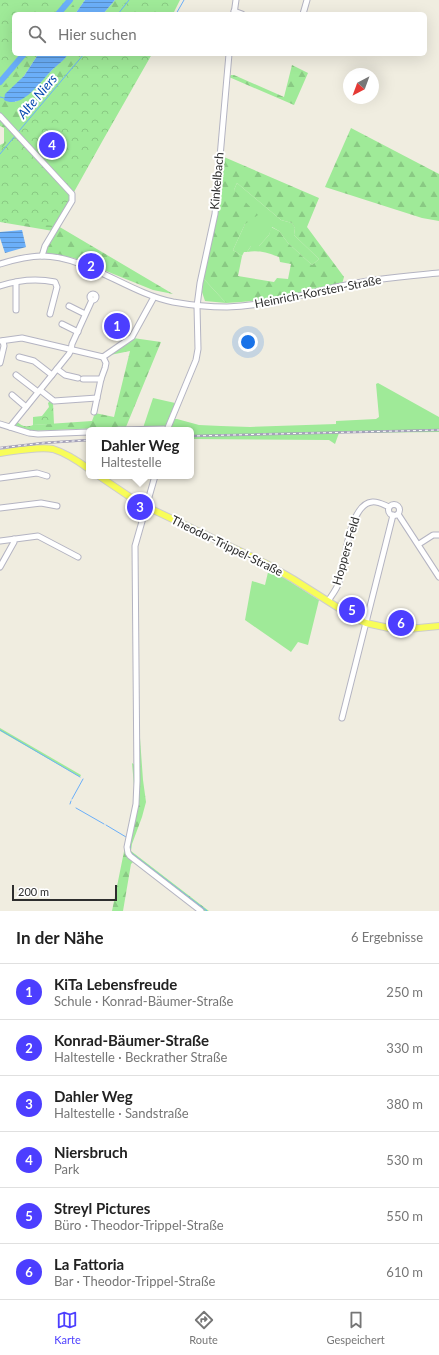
<!DOCTYPE html>
<html lang="de">
<meta charset="utf-8">
<style>
body{margin:0;font-family:Lato,sans-serif;background:#f2f2f2;color:#222}
.compass{position:absolute;left:343px;top:68px;width:36px;height:36px;border-radius:50%;background:#fff;box-shadow:0 4px 16px #0002;rotate:221deg}
.scale{position:absolute;left:12px;bottom:10px;width:105px;box-sizing:border-box;padding-left:4px;border:2px solid #2e2e2e;border-top:0;font-size:11px;line-height:14px;white-space:nowrap;color:#2e2e2e;-webkit-text-stroke:3px #fff;paint-order:stroke}
.you{position:absolute;left:248px;top:342px;width:14px;height:14px;margin:-10px;border:3px solid #fff;border-radius:50%;background:#1a73e8;box-shadow:0 0 0 6px #1a73e833}
.badge{display:grid;place-items:center;width:26px;height:26px;border-radius:50%;background:#4c3eff;color:#fff;font-size:13px;font-weight:700}
.pin{position:absolute;translate:-50% -50%;border:2px solid #fff;box-shadow:0 1px 4px #0006}
.popup{position:absolute;left:86px;top:427px;width:108px;height:52px;box-sizing:border-box;display:grid;place-content:center;border-radius:6px;background:#fff;filter:drop-shadow(0 1px 3px #0005);font-size:13px;white-space:nowrap;color:#767676}
.popup b{font-size:15px;color:#222}
.popup::after{content:'';position:absolute;left:50%;top:100%;margin-left:-8px;border:8px solid transparent;border-top-color:#fff}
.list{margin:0;padding:0;list-style:none}
h2{display:flex;justify-content:space-between;align-items:center;height:52px;margin:0;padding:0 16px;font-size:17px}
h2 small{font-size:13px;font-weight:400;color:#767676}
.list li{display:grid;grid-template-columns:26px 1fr auto;gap:12px;align-items:center;box-sizing:border-box;height:56px;padding:0 16px;border-top:1px solid #e0e0e0}
.list b{display:block;font-size:15px;white-space:nowrap}
.list p{margin:0;font-size:13px;white-space:nowrap;color:#767676}
.list em{font-size:13px;font-style:normal;color:#767676}
.icon{flex:none;width:22px;height:22px;fill:none;stroke:currentColor;stroke-width:2;stroke-linecap:round;stroke-linejoin:round}
.map{position:relative;flex:none;width:439px;height:911px;overflow:hidden}
.search{position:absolute;background:#fff;box-shadow:0 4px 16px #0002;left:12px;right:12px;top:12px;height:44px;display:flex;align-items:center;gap:10px;box-sizing:border-box;padding:0 14px;border-radius:6px;color:#767676;font-size:15px}
.sheet{height:388px;background:#fff}
nav{display:flex;justify-content:space-around;align-items:center;box-sizing:border-box;height:56px;border-top:1px solid #e0e0e0;background:#fff;font-size:11px;color:#767676}
nav a{display:grid;justify-items:center;gap:2px}
nav .on{color:#4c3eff}
.map>svg:first-child{display:block}
</style>
<div class="map">
<svg width="439" height="911" viewBox="0 0 439 911">
<defs>
<pattern id="forest-firs" width="22" height="20" patternUnits="userSpaceOnUse"><rect width="22" height="20" fill="#9fea98"/><path d="M5 1l3.5 6h-7zM16 11l3.5 6h-7z" fill="#89c983"/></pattern>
<pattern id="park-crowns" width="20" height="18" patternUnits="userSpaceOnUse"><rect width="20" height="18" fill="#9fea98"/><path d="M2 6a3 3 0 1 1 6 0M12 15a3 3 0 1 1 6 0" fill="none" stroke="#89c983"/></pattern>
<pattern id="water-rules" width="6" height="5" patternUnits="userSpaceOnUse"><rect width="6" height="5" fill="#6baff9"/><path d="M0 2.5h6" fill="none" stroke="#588fca"/></pattern>
</defs>
<rect width="100%" height="100%" fill="#f0ede0"/>
<g fill="#9fea98">
<polygon points="237,183 281,220 292,223 295,228 294,235 319,259 312,265 288,243 279,231 272,227 269,235 259,246 251,246 247,252 244,252 242,256 233,250 245,224 234,190"/>
<polygon points="203,278 226,303 205,301 202,292"/>
<polygon points="378,383 439,417 439,432 339,433 335,444 329,440 191,439 191,430 168,430 174,419 177,419 199,425 221,426 250,427 336,424 336,421 376,419 379,417 376,384"/>
<polygon points="153,398 175,403 167,427 143,428"/>
<polygon points="269,568 319,600 308,645 298,642 291,652 245,620 252,581 265,585"/>
<polygon points="0,728 81,775 80,777 0,731"/>
</g>
<g fill="url(#forest-firs)" fill-rule="evenodd">
<path d="M0,0h85l-10,14h-61v40h25l-2,2 -13,20 -8,9 -1,17c18,-8 24,-20 37,-32 6,-6 12,-10 16,-16h68l-83,177 -53,-9v-77l4,-2v-15l-4,-2z"/>
<polygon points="115,0 179,0 171,14 103,14"/>
<polygon points="292,65 308,73 294,105 229,77 231,75 234,75 284,97"/>
<polygon points="351,128 439,174 439,221 422,218 325,187"/>
<path d="M217,154l102,44 -12,29 37,50 -2,7c-39,9 -76,17 -116,19l-23,-25 9,-63zM237,183l44,37 11,3 3,5 -1,7 25,24 -7,6 -24,-22 -9,-12 -8,-4 -2,8 -10,11h-8l-4,6c12,-2 21,1 32,5l1,5 11,2 -3,15 -11,-1 -3,4 -36,-6 4,-20 -9,-6 12,-26 13,-9 -24,-25z"/>
<polygon points="58,226 173,294 153,290 74,258 40,254"/>
<path d="M133,338l28,4 -35,85 -95,4 -18,-5 3,-5c6,5 9,7 17,4l59,-4 3,-8 19,4 16,-66 -20,4z"/>
<polygon points="136,736 140,738 143,780 146,802 142,817 132,844 131,851 209,911 199,911 134,861 131,864 123,911 112,911 135,797 132,763 136,766"/>
</g>
<g fill="url(#park-crowns)">
<polygon points="0,0 77,0 65,14 14,14 14,54 31,54 0,90"/>
<polygon points="127,0 180,0 173,14 115,14"/>
<polygon points="82,54 152,54 103,140 55,226 0,221 0,150"/>
<polygon points="51,400 54,402 53,403 54,424 33,425 33,417 42,416 49,407 48,403"/>
</g>
<g fill="url(#water-rules)">
<polygon points="85,0 115,0 103,14 75,14"/>
<path d="M39,54h29c-4,7 -11,11 -16,16 -11,11 -30,40 -48,30l1,-6 19,-18 13,-20z"/>
<polygon points="22,230 26,247 5,253 0,238 0,232"/>
</g>
<g fill="none" stroke-linecap="round" stroke-linejoin="round">
<g stroke="#6baff9" stroke-width="1">
<polyline points="118,14 129,0"/>
<polyline points="176,14 184,0"/>
<polyline points="0,97 4,98"/>
<polyline points="19,131 84,54"/>
<polyline points="0,154 15,136"/>
<polyline points="0,730 80,777"/>
<polyline points="72,799 83,779"/>
<polyline points="70,804 71,801"/>
<polyline points="76,808 104,824"/>
<polyline points="106,825 126,837"/>
<polyline points="130,848 131,840"/>
<polyline points="130,852 207,911"/>
</g>
<g stroke="#6baff9" stroke-width="6">
<polyline points="58,14 70,0"/>
<polyline points="0,82 24,54"/>
</g>
<defs>
<g id="minor">
<polyline points="234,11 242,14"/>
<polyline points="234,14 236,0"/>
<polyline points="303,14 307,0"/>
<polyline points="0,116 72,194 72,201 45,246 42,256"/>
<path d="M0,264c13,-4 28,-8 42,-8 44,0 86,37 131,46 17,3 35,5 54,5 40,-1 80,-14 119,-22 31,-7 62,-9 93,-12"/>
<polyline points="16,282 16,310"/>
<path d="M0,286c18,-6 36,-8 55,-4l2,5 -7,27"/>
<circle cx="93" cy="297" r="3"/>
<polyline points="69,306 85,314"/>
<polyline points="62,324 78,332"/>
<polyline points="0,341 22,338 103,357 132,337 154,297"/>
<polyline points="19,357 34,361 52,375"/>
<polyline points="0,363 4,346 3,341"/>
<polyline points="57,369 65,375 78,378"/>
<polyline points="16,375 38,392"/>
<polyline points="83,379 101,379"/>
<polyline points="40,390 54,401 97,398"/>
<polyline points="12,395 26,407"/>
<polyline points="94,412 101,379 105,368 106,363 103,357"/>
<polyline points="0,424 29,433 38,434 89,432"/>
<polyline points="10,427 69,354 71,350 72,344 92,300"/>
<polyline points="118,430 164,429 167,430"/>
<polyline points="167,430 196,360 198,349 197,306 200,283 215,214 229,54"/>
<polyline points="155,476 135,546 137,781 136,804 127,847 128,853 130,856 201,911"/>
<polyline points="0,478 37,473 47,476"/>
<circle cx="394" cy="510" r="5.5"/>
<polyline points="0,508 41,503 57,506"/>
<polyline points="398,514 439,577"/>
<polyline points="0,541 38,536 78,557"/>
<polyline points="419,544 433,535 439,535"/>
<polyline points="0,567 14,542 14,539"/>
<path d="M328,601c4,-6 9,-12 11,-19 6,-19 10,-78 33,-80 6,-1 12,3 17,5"/>
<polyline points="342,718 393,515"/>
</g>
<g id="major">
<path d="M0,453c14,-2 40,-7 53,-4 13,4 25,12 36,20"/>
<polyline points="99,476 130,497 147,507 267,564 293,579 356,619 366,623 398,630 439,626"/>
</g>
</defs>
<use href="#minor" stroke="#b4b4c2" stroke-width="7"/>
<use href="#major" stroke="#cdcdcd" stroke-width="8"/>
<use href="#minor" stroke="#fff" stroke-width="5"/>
<use href="#major" stroke="#f8fd58" stroke-width="6"/>
<defs>
<g id="rail">
<polyline points="191,436 439,430"/>
<polyline points="0,448 43,443 89,440"/>
</g>
</defs>
<use href="#rail" stroke="#a4a1b9" stroke-width="2.5"/>
<use href="#rail" stroke="#fff" stroke-width="1" stroke-dasharray="3" stroke-linecap="butt"/>
</g>
<g text-anchor="middle" stroke-width="4" stroke-linejoin="round" paint-order="stroke">
<g font-size="12" fill="#2e2e2e" stroke="#fff">
<text transform="translate(217 181) rotate(-85)" y="4">Kinkelbach</text>
<text transform="translate(318 292) rotate(-11)" y="4">Heinrich-Korsten-Straße</text>
<text transform="translate(227 546) rotate(26)" y="4">Theodor-Trippel-Straße</text>
<text transform="translate(346 551) rotate(-74)" y="4">Hoppers Feld</text>
</g>
<g font-size="13" font-style="italic" fill="#0246ae" stroke="#fff">
<text transform="translate(37 96) rotate(-50)" y="5">Alte Niers</text>
</g>
</g>
</svg>
<svg class="compass" viewBox="-18 -18 36 36"><path d="M0-13l5 13h-10z" fill="#e53935"/><path d="M0 13l5-13h-10z" fill="#767676"/></svg>
<div class="scale">200 m</div>
<div class="you"></div>
<div class="pin badge" style="left:117px;top:326px">1</div>
<div class="pin badge" style="left:91px;top:266px">2</div>
<div class="pin badge" style="left:140px;top:507px">3</div>
<div class="popup"><b>Dahler Weg</b>Haltestelle</div>
<div class="pin badge" style="left:52px;top:145px">4</div>
<div class="pin badge" style="left:352px;top:610px">5</div>
<div class="pin badge" style="left:401px;top:623px">6</div>
<div class="search"><svg class="icon" aria-label="search" viewBox="0 0 24 24"><circle cx="10" cy="10" r="6"/><path d="M15 15l6 6"/></svg>Hier suchen</div>
</div>
<section class="sheet">
<h2>In der Nähe<small>6 Ergebnisse</small></h2>
<ul class="list">
<li><span class="badge">1</span><div><b>KiTa Lebensfreude</b><p>Schule · Konrad-Bäumer-Straße</p></div><em>250 m</em></li>
<li><span class="badge">2</span><div><b>Konrad-Bäumer-Straße</b><p>Haltestelle · Beckrather Straße</p></div><em>330 m</em></li>
<li><span class="badge">3</span><div><b>Dahler Weg</b><p>Haltestelle · Sandstraße</p></div><em>380 m</em></li>
<li><span class="badge">4</span><div><b>Niersbruch</b><p>Park</p></div><em>530 m</em></li>
<li><span class="badge">5</span><div><b>Streyl Pictures</b><p>Büro · Theodor-Trippel-Straße</p></div><em>550 m</em></li>
<li><span class="badge">6</span><div><b>La Fattoria</b><p>Bar · Theodor-Trippel-Straße</p></div><em>610 m</em></li>
</ul>
</section>
<nav>
<a class="on"><svg class="icon" aria-label="map" viewBox="0 0 24 24"><path d="M3 6l6-2 6 2 6-2v14l-6 2-6-2-6 2zM9 4v14M15 6v14"/></svg>Karte</a>
<a><svg class="icon" aria-label="directions" viewBox="0 0 24 24"><path d="M12 3l9 9-9 9-9-9zM9 14v-3h6M13 9l2 2-2 2"/></svg>Route</a>
<a><svg class="icon" aria-label="saved" viewBox="0 0 24 24"><path d="M7 4h10v16l-5-4-5 4z"/></svg>Gespeichert</a>
</nav>
